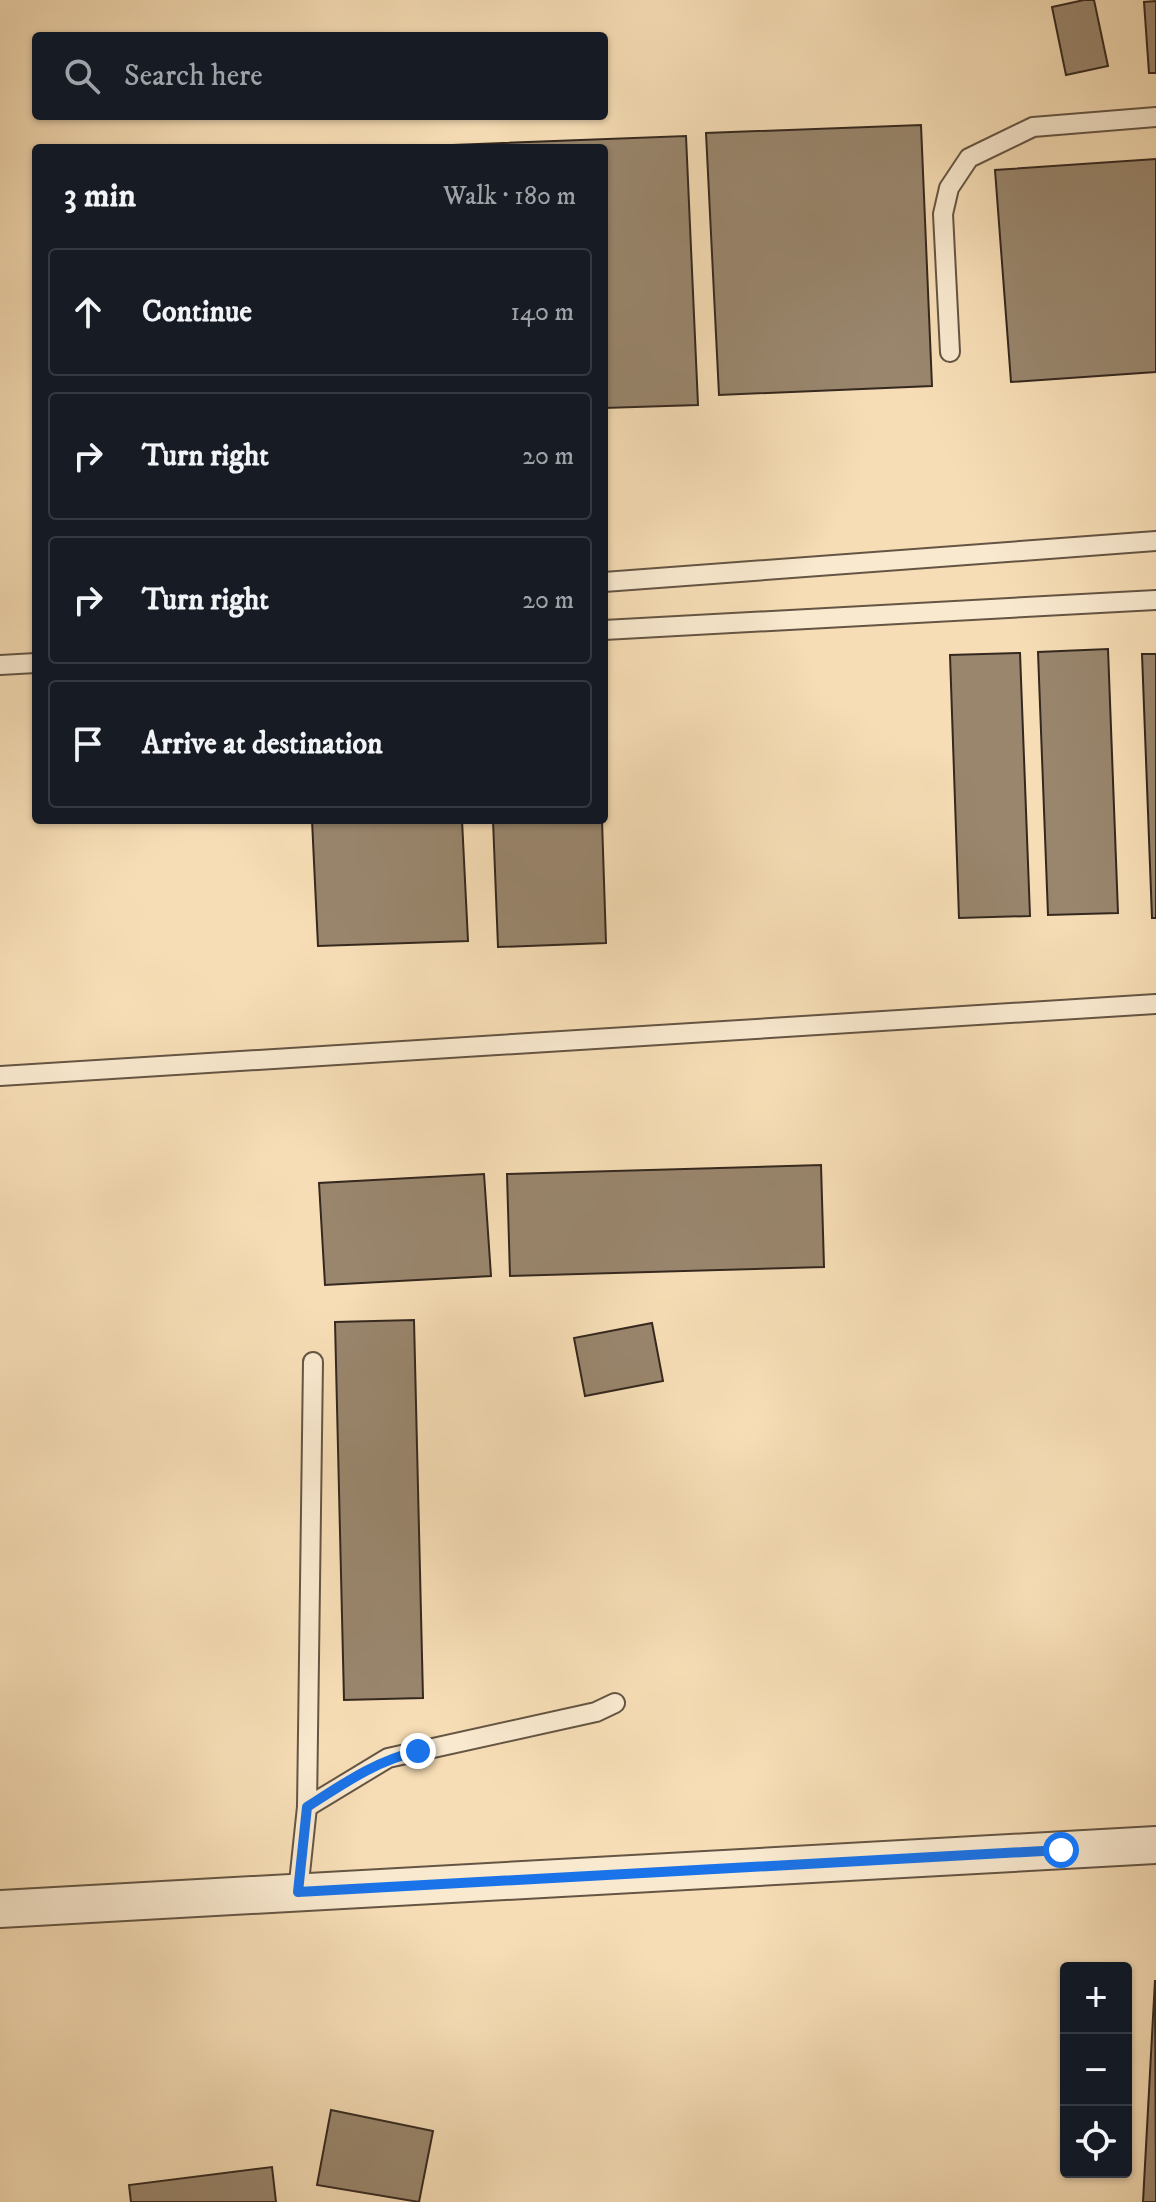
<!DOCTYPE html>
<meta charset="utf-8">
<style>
body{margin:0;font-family:"IM FELL DW Pica",serif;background:#20242c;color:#f1f3f6}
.controls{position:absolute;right:24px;bottom:24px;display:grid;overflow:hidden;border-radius:8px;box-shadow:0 2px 6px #0004}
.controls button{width:72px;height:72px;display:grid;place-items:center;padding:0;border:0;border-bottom:2px solid #363941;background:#171b24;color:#f1f3f6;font:40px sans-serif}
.stop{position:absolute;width:24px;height:24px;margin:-18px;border:6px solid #1a73e8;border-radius:50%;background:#fff}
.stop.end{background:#1a73e8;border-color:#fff;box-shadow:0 2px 8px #0008}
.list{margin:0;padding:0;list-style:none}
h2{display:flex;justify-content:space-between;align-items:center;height:104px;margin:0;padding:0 32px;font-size:34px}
h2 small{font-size:26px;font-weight:400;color:#9ea1a6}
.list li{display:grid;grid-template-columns:52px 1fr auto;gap:24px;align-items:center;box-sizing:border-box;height:128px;margin:0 16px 16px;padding:0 16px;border:2px solid #363941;border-radius:8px}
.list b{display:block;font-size:30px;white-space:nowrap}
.list em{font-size:26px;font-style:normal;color:#9ea1a6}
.icon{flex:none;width:44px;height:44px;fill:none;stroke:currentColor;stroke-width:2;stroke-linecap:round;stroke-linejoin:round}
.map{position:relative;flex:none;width:1156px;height:2202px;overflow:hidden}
.search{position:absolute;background:#171b24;box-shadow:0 2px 6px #0004;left:32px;top:32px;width:576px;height:88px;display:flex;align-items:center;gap:20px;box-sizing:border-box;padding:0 28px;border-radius:8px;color:#9ea1a6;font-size:30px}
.panel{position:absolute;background:#171b24;box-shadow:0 2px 6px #0004;left:32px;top:144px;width:576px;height:680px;border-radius:8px}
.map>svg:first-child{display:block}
</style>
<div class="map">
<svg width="1156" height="2202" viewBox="0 0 1156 2202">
<rect width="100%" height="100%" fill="#f6ddb5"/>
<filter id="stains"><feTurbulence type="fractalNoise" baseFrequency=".0025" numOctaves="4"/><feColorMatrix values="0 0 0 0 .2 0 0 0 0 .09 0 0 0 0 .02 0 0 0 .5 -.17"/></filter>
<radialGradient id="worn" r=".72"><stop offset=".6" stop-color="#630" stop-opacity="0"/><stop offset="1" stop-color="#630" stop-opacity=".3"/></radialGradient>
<g fill="#99866d" stroke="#35281f" stroke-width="2">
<polygon points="1084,0 1094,0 1108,66 1066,75 1052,7"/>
<polygon points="1156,1 1156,73 1149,73 1144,2"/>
<polygon points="921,125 932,386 719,395 706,133"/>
<polygon points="686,136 698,405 604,408 604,148 427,146"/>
<polygon points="1156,159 1156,372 1011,382 995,170"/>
<polygon points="1108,649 1118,913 1048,915 1038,652"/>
<polygon points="1020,653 1030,916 959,918 950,655"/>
<polygon points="1142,654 1156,654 1156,918 1152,918"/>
<polygon points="312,820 462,820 468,941 318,946"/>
<polygon points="493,820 602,820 606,943 498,947"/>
<polygon points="821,1165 824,1267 510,1276 507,1174"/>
<polygon points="484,1174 491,1276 325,1285 319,1183"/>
<polygon points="414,1320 423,1698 344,1700 335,1322"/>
<polygon points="652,1323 663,1381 585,1396 574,1338"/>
<polygon points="1155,1980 1156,2202 1143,2202"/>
<polygon points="331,2110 433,2131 419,2202 317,2185"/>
<polygon points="272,2167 276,2202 131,2202 129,2185"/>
</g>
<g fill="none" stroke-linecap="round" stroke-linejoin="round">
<defs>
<g id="lane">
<polyline points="950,352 943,214 949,188 969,158 1033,127 1156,117"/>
<polyline points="604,582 1156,541"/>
<polyline points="604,630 1156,600"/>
<polyline points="0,665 36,663"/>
<polyline points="0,1076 1156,1004"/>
<polyline points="307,1807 388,1758 596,1712 615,1703"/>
<polyline points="298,1892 307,1807 313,1362"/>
</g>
<polyline id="street" points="0,1909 1156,1845"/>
</defs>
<use href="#lane" stroke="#655544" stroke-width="22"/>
<use href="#street" stroke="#655544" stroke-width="40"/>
<use href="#lane" stroke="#f9e9cf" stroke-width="18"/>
<use href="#street" stroke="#f9e9cf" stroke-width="36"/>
</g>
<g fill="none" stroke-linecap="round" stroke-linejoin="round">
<path stroke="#1a73e8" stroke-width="10" d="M418,1751c-43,10 -75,33 -111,56l-9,85 763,-42"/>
</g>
<rect width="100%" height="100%" filter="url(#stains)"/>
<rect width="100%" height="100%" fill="url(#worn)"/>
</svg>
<div class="controls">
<button>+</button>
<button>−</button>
<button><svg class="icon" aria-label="locate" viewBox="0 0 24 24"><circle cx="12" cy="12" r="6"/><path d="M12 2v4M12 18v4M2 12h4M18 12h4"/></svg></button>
</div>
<div class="stop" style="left:1061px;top:1850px"></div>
<div class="stop end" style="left:418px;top:1751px"></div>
<div class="search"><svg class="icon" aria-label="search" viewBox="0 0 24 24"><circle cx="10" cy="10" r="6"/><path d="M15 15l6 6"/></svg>Search here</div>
<section class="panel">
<h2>3 min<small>Walk · 180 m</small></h2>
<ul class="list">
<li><svg class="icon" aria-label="ahead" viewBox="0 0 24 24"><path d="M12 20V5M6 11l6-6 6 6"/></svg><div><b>Continue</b></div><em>140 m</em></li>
<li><svg class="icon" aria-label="right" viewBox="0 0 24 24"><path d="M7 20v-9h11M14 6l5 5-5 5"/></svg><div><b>Turn right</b></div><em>20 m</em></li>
<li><svg class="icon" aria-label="right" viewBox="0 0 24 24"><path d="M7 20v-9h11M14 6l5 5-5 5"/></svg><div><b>Turn right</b></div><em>20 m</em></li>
<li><svg class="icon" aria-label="arrive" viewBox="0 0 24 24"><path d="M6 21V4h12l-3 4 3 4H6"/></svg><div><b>Arrive at destination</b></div></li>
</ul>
</section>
</div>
